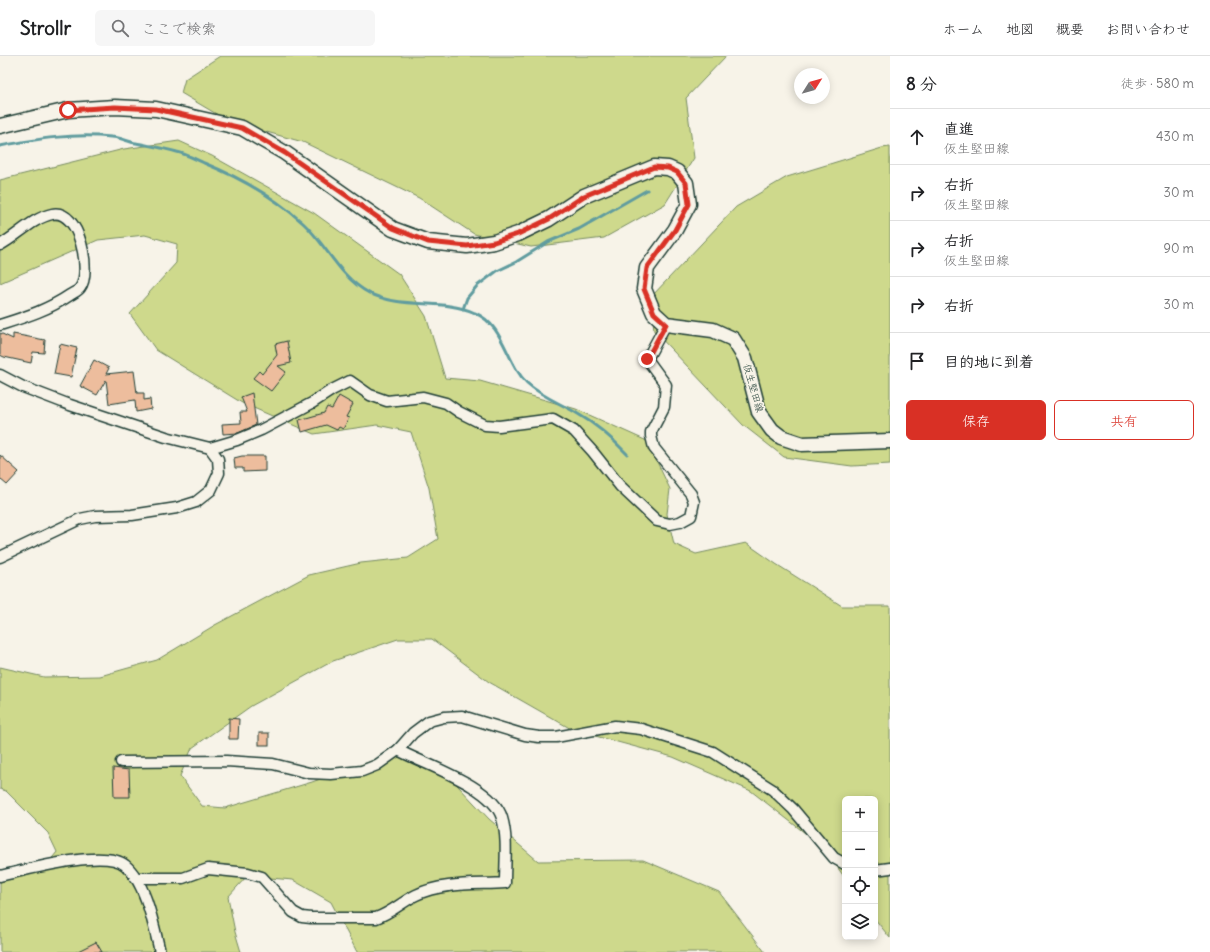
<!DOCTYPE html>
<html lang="ja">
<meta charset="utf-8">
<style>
body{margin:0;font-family:Delius,"Klee One",sans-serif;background:#f6f6f6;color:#202124}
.controls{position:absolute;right:12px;bottom:12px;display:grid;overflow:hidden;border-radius:6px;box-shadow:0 2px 10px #0003}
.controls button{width:36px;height:36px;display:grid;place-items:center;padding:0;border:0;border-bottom:1px solid #e0e0e0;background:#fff;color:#202124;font:20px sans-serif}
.compass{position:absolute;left:794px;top:12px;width:36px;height:36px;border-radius:50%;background:#fff;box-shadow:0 2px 10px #0003;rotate:53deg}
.stop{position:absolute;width:12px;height:12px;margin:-9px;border:3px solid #d93025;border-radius:50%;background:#fff}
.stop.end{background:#d93025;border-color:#fff;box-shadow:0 1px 4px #0008}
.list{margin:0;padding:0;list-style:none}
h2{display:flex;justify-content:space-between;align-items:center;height:52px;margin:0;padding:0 16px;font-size:17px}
h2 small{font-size:13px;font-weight:400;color:#757577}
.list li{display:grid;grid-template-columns:26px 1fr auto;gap:12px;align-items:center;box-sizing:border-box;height:56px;padding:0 16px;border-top:1px solid #e0e0e0}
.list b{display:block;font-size:15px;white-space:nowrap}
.list p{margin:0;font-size:13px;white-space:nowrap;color:#757577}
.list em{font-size:13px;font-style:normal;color:#757577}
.actions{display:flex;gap:8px;padding:12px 16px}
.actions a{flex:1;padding:9px 0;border:1px solid #d93025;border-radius:6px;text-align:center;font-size:14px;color:#d93025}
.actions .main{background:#d93025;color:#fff}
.icon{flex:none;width:22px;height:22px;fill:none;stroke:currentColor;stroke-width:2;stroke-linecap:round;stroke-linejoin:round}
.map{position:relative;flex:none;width:890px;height:896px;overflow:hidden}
header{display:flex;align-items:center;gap:24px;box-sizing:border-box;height:56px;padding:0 20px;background:#fff;border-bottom:1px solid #e0e0e0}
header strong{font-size:19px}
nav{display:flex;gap:22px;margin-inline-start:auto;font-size:14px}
.search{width:280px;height:36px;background:#f6f6f6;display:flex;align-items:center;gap:10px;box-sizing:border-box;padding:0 14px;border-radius:6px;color:#757577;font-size:15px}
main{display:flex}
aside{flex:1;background:#fff}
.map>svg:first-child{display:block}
</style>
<header>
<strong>Strollr</strong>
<div class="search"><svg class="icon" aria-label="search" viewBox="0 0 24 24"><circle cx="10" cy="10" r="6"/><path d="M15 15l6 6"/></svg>ここで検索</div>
<nav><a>ホーム</a><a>地図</a><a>概要</a><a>お問い合わせ</a></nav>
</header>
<main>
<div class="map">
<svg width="890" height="896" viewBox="0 0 890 896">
<rect width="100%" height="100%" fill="#f7f3e8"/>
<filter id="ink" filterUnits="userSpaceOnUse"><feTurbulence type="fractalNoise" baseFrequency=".025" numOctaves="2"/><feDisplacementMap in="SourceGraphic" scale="8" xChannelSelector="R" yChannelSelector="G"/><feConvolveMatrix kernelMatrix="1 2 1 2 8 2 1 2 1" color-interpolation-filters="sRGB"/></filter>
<g filter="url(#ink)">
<g fill="#ced98c" stroke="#768b60">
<polygon points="220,0 726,0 686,42 694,102 665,148 604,182 531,191 474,178 419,142 303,86 230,66 181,37 185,23"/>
<polygon points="179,85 212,100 314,157 399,218 426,260 445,322 480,325 576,353 647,385 670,433 667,458 674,488 696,498 746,487 776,508 842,550 890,550 890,882 875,863 875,743 845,743 845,822 823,791 751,735 673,701 573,674 489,626 432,583 398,583 333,605 251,650 192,692 180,720 202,750 225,752 312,726 397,696 444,715 489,763 538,805 643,804 719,836 765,896 357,896 331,846 293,824 247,820 228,841 235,876 241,896 0,896 0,820 44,812 57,796 48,777 6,735 0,733 0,611 44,621 100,620 157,604 215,569 309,519 361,507 408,502 438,483 429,432 411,376 377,369 314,378 242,347 156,294 130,258 176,207 177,188 145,179 98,184 0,227 0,124 124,93"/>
<polygon points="890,91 890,408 852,410 784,401 743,369 654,275 651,241 736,151 787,121 882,92"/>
</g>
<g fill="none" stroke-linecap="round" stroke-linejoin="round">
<g stroke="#609c9f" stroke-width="3">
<path d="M0,90c37,-7 73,-13 111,-9 9,0 17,5 25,6 14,3 28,5 41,9 9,2 18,7 27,11 37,15 69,33 99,60 24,22 36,54 66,70 34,17 72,5 106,20 29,12 31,50 52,70 15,14 35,21 51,31 19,11 35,25 49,40"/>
<polyline points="463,253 467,242 477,230 497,215 516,206 548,186 579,173 647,134"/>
</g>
</g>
<g fill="#edbd9d" stroke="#1f3d34">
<polygon points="0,277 13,283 13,278 45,284 44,297 33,296 31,307 4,301 0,299"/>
<polygon points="287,285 291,307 278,310 286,316 271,335 253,322 259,315 262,318 277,299 275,288"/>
<polygon points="60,288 77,292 71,321 54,318"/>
<polygon points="94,304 109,312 106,318 134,315 137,337 144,337 144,344 150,343 151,353 136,356 135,344 109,348 106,324 97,339 80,330"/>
<polygon points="252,337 256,369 238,377 223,378 222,368 241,367 240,356 247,356 241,341"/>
<polygon points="339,340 353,348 346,361 349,362 343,373 339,371 337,374 326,369 302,376 299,364 324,357 327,351 332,353"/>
<polygon points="0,399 19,416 7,429 0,423"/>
<polygon points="242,400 265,400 265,415 243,416 243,412 235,412 234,402"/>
<polygon points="229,662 239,663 238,683 229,683"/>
<rect x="259" y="677" width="10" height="12"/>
<polygon points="113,712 129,714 130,741 114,741"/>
<polygon points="96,886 102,896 76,896"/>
</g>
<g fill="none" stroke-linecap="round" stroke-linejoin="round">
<defs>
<g id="minor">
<path d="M0,189c17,-9 33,-27 52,-31 28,-6 40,59 28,74 -2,3 -7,5 -10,7 -22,15 -45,22 -70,30"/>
<polyline points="0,319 23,331 70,349 166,381 210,392 237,384 261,374 312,347 332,334 350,325 370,339 387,345 423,341 446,347 459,356 485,369 499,370 553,363 574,375 593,396 620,430 657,465 670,468 680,466 691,460 694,446 691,438 654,392 651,380 651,376 664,351 666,329 647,303 666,268"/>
<polyline points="0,501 80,463 95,460 132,459 177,452 196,446 211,434 219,417 218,403 210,392"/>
<polyline points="121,706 226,705 273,708 309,717 331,718 362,715 377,709 398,694 413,677 429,665 444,661 462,660 525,679 539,681 556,681 615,670 641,673 713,696 773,734 793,753 834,802 845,808"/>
<polyline points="875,814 890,812"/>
<path d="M0,820c26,-6 105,-28 125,-11 21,17 29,62 35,87"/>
<path d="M135,822h48l25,-9 40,4 14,4 31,35 9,5 9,1h65c15,-5 26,-16 40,-23 26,-13 61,-10 89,-12 0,-21 3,-45 -3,-65 -9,-32 -77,-53 -104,-68"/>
</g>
<polyline id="secondary" points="0,70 68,54 115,51 156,53 242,72 285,97 393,173 428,186 467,190 494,186 518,178 549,163 584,140 654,111 668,112 677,116 686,127 689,148 675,174 647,212 644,233 654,257 666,268 713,274 733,283 745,302 759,356 772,374 781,381 802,388 890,385"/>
</defs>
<use href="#minor" stroke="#1f3d34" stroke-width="13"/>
<use href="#secondary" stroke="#1f3d34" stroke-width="17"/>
<use href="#minor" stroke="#f7f3e8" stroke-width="10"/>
<use href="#secondary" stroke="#f7f3e8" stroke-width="14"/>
</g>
</g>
<g fill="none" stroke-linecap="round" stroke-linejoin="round" filter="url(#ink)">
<polyline stroke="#d93025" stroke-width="5" points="68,54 115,51 156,53 242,72 285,97 393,172 428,186 467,190 494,186 518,178 549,163 584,140 654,111 668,112 677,116 686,127 689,148 675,174 647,212 644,233 654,257 666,268 647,303"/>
</g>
<g text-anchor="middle" stroke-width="3.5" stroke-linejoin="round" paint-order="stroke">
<g font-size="10" fill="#1f3d34" stroke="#f7f3e8">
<text transform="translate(754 332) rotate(74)" y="4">仮生堅田線</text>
</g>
</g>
</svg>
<div class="controls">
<button>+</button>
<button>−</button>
<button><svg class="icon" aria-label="locate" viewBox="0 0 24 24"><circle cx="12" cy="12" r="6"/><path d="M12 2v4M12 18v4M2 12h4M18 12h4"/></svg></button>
<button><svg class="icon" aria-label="layers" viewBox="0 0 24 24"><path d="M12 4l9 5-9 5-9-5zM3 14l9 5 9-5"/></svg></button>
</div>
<svg class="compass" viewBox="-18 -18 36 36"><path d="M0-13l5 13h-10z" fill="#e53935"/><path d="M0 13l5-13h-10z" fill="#757577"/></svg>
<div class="stop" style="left:68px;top:54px"></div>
<div class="stop end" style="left:647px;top:303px"></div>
</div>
<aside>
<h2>8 分<small>徒歩 · 580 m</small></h2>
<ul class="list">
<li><svg class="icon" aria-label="ahead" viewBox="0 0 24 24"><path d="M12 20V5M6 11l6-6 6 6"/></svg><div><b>直進</b><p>仮生堅田線</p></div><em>430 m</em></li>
<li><svg class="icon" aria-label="right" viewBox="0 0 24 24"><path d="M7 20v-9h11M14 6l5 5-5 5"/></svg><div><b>右折</b><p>仮生堅田線</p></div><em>30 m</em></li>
<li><svg class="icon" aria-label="right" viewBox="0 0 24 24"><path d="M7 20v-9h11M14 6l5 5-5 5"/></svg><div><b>右折</b><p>仮生堅田線</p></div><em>90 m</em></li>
<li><svg class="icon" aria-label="right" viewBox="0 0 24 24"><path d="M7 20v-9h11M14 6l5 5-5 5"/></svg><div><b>右折</b></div><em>30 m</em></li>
<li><svg class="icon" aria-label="arrive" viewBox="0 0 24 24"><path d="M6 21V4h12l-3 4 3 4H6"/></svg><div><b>目的地に到着</b></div></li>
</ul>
<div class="actions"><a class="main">保存</a><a>共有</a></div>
</aside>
</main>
